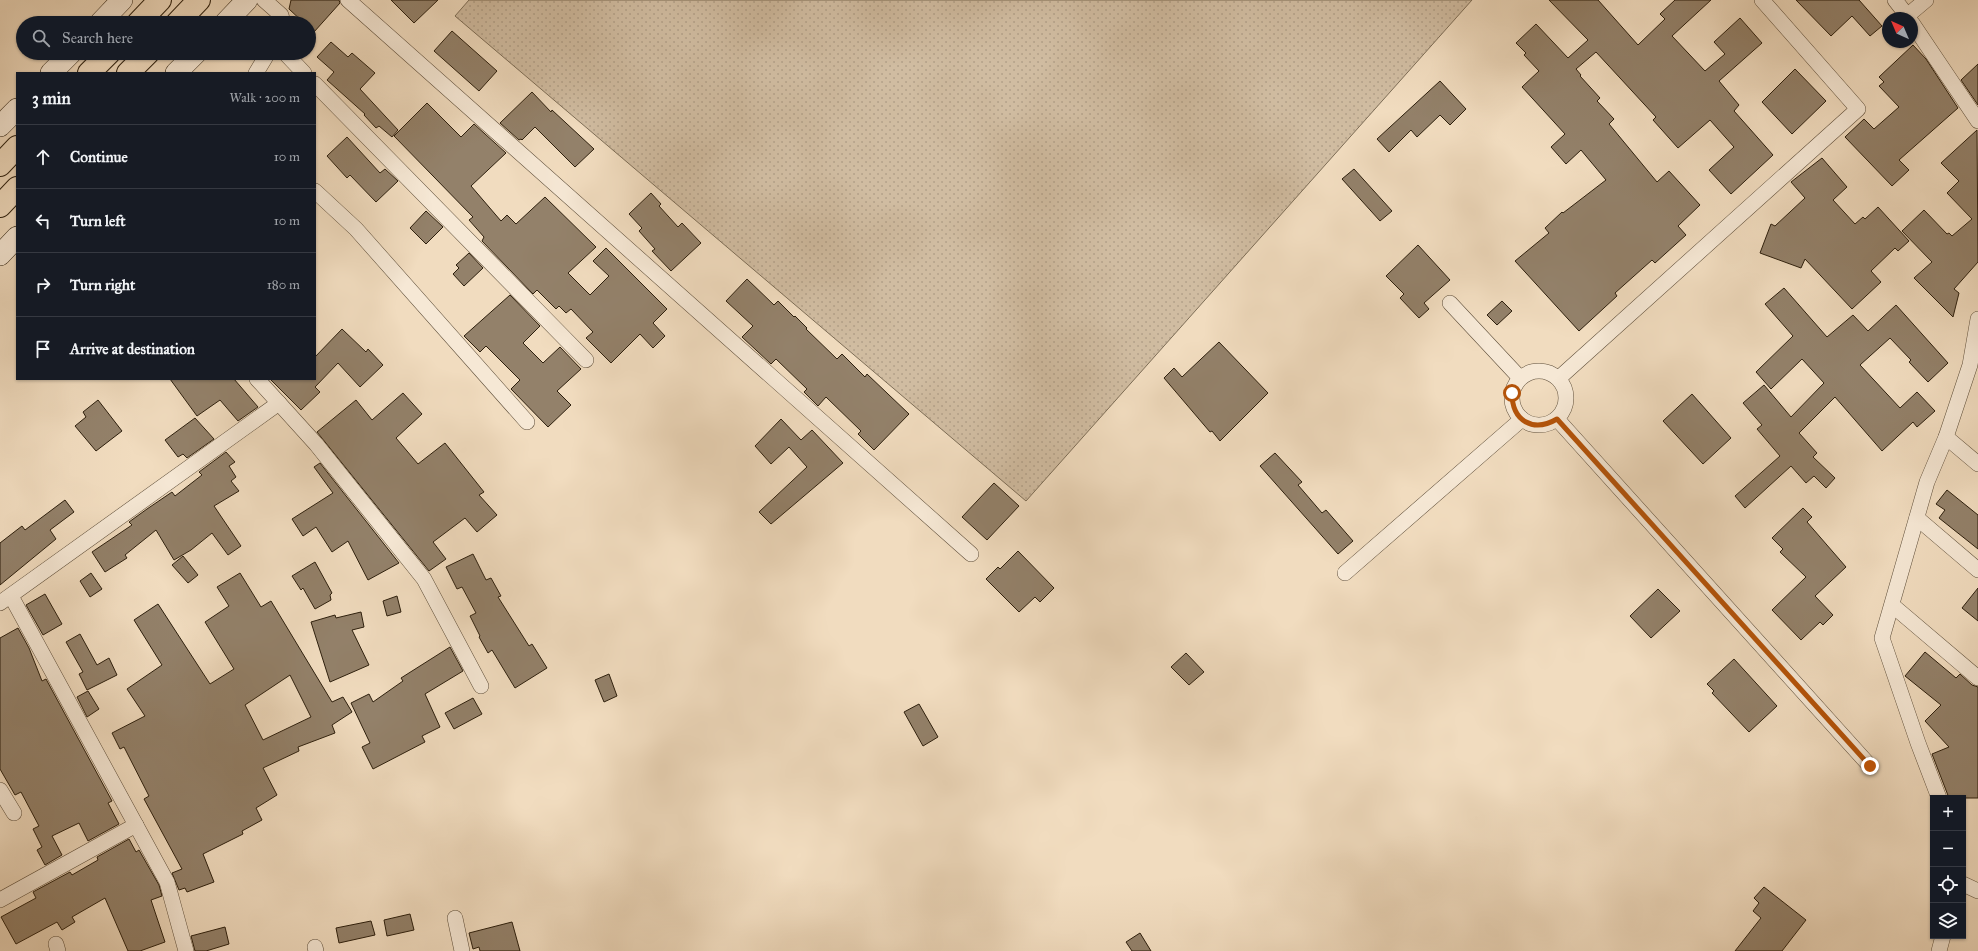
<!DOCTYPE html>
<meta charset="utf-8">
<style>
body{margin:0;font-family:"IM FELL Great Primer",serif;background:#20242c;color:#f1f3f6}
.controls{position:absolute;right:12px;bottom:12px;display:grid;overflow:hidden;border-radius:0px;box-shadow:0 1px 3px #0004}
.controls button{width:36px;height:36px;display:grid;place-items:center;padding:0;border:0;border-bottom:1px solid #363941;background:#171b24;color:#f1f3f6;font:20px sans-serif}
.compass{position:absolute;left:1882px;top:12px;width:36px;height:36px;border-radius:50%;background:#171b24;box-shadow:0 1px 3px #0004;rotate:316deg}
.stop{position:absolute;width:12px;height:12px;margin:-9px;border:3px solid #b45309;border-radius:50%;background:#fff}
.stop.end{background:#b45309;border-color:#fff;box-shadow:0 1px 4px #0008}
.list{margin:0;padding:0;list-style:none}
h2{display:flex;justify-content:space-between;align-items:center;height:52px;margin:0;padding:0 16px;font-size:17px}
h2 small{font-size:13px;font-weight:400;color:#9ea1a6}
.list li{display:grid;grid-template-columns:26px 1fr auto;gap:12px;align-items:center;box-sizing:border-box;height:64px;padding:0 16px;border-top:1px solid #363941}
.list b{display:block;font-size:15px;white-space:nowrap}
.list em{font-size:13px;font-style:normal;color:#9ea1a6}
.icon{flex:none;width:22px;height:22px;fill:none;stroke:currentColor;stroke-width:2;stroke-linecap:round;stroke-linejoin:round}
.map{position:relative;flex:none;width:1978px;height:951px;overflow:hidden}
.search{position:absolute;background:#171b24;box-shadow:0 1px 3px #0004;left:16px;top:16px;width:300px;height:44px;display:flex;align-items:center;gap:10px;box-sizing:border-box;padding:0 14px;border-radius:22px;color:#9ea1a6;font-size:15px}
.panel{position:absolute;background:#171b24;box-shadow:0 1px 3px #0004;left:16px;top:72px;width:300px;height:308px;border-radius:0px}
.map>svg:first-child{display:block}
</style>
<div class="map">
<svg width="1978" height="951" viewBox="0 0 1978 951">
<defs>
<pattern id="grass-dots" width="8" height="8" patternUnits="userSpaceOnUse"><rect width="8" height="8" fill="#d0bca1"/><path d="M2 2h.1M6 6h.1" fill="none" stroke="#b3a189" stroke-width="1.8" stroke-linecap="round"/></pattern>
</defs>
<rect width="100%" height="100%" fill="#f1dcbf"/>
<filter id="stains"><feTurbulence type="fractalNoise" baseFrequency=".005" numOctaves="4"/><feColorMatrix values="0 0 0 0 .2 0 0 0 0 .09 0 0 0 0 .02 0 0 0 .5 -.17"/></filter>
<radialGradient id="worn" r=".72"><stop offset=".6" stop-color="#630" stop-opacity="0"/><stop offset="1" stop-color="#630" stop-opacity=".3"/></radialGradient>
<polygon fill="url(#grass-dots)" stroke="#7e6e57" points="469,0 1472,0 1026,501 455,16"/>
<g fill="#93816a" stroke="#2d1f0d" fill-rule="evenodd">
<polygon points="291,0 339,0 340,3 314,32 309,28 309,23 304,23 289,9"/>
<polygon points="391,0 438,0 414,23"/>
<polygon points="1549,0 1598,0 1638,45 1665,19 1660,14 1675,0 1711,0 1672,36 1705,71 1725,54 1714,42 1740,18 1762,43 1719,81 1739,105 1734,111 1773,155 1731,194 1709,170 1734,147 1710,120 1678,148 1653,120 1656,117 1596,52 1576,69 1581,75 1580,76 1600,98 1597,101 1614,119 1609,124 1657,182 1669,171 1700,205 1678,226 1686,235 1655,263 1652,260 1615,293 1617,296 1579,331 1515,261 1549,233 1545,228 1562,212 1563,213 1606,180 1581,150 1566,164 1551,147 1565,134 1522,87 1539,71 1524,55 1526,53 1516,43 1536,24 1568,58 1588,40"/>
<polygon points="1796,0 1859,0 1882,26 1870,36 1852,16 1831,36"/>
<polygon points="452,31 497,71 479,91 434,51"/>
<polygon points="331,42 348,57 352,53 375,73 360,89 398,130 392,137 379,126 376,128 364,115 365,114 327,80 334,72 317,57"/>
<polygon points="1913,45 1926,59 1958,108 1899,160 1909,170 1892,186 1845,137 1864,119 1874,129 1899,107 1879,86 1884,82 1879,77"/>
<polygon points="1978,64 1978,105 1961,80"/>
<polygon points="1795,69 1826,101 1792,134 1762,102"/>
<polygon points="1440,81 1466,109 1450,125 1440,115 1417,137 1411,130 1389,152 1377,139"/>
<polygon points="532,92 551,112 552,110 594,149 575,167 535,127 522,140 521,139 519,140 500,123"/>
<polygon points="427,103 461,137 474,124 506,153 471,186 501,221 507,215 516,224 545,197 596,247 568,273 590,295 609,276 593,261 606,248 667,309 653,323 665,336 653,348 640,334 611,363 586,338 593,332 571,309 566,313 559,306 556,309 537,290 533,294 482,241 484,237 469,220 473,217 394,136"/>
<polygon points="1977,130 1978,262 1954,289 1959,293 1953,317 1914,278 1932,262 1902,231 1924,210 1947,234 1949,233 1952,236 1972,219 1947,193 1959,181 1941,163"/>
<polygon points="347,137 380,173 385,169 398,181 376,202 350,175 347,178 327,156"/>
<polygon points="1822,158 1847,187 1833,200 1855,224 1863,217 1865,219 1878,207 1909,241 1898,251 1895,248 1871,271 1881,282 1852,309 1805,259 1801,268 1760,253 1771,224 1775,226 1805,198 1791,182"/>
<polygon points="1354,169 1392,211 1380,221 1342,179"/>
<polygon points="651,193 661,204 659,206 678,227 682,223 701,243 671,271 652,251 655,249 639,231 642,228 629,214"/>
<polygon points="426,211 443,227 426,244 410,228"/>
<polygon points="1418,245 1450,280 1424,303 1429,309 1419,318 1400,298 1404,294 1386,276"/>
<polygon points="469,253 483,268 464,286 453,274 459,268 456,265"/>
<polygon points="747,279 774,305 778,301 794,317 795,316 807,328 806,329 837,359 842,354 865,377 867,374 909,414 874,450 858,434 861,431 826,397 818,406 804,392 807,389 776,359 771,364 742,337 753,326 726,301"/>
<polygon points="1784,288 1827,337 1853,315 1868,331 1896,305 1948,363 1928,382 1909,362 1911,360 1890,338 1860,365 1900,408 1917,392 1935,411 1917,427 1913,422 1882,451 1835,397 1799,433 1817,453 1813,457 1835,478 1826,488 1814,476 1806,483 1791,466 1745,508 1735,496 1780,456 1757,429 1762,425 1743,403 1764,385 1791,417 1824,383 1802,359 1771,389 1756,372 1793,336 1765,304"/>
<polygon points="510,295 540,326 523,343 543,363 560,347 581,369 557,391 571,405 548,427 511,389 520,380 486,346 480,352 464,336"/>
<polygon points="1502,301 1512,311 1497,325 1487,315"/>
<polygon points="342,329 366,352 368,349 383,365 360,387 338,363 315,387 320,392 301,410 270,379 315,379 315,357"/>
<polygon points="1219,342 1268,393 1220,441 1212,431 1210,432 1164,378 1174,368 1182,377"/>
<polygon points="170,379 234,379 258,407 238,421 220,400 197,416"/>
<polygon points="403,393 422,414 396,438 418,464 445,443 484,492 479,495 497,515 477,532 465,518 433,542 446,559 429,571 317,432 356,400 372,420"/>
<polygon points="1692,394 1731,438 1703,464 1663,421"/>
<polygon points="98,400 122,431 96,451 75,426 86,417 83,412"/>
<polygon points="195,418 214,439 187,458 183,454 178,457 165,440"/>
<polygon points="781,419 801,440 812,430 843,463 771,524 759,512 807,467 789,447 771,464 755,446"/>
<polygon points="226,452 235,462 229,466 236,477 231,481 239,491 214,506 241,546 228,555 212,533 191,550 174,560 156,530 125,555 127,558 105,572 92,552 132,525 129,522 147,509 172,492 175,496 202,475 199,472"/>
<polygon points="1275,453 1302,482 1298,485 1322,513 1326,510 1353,541 1338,554 1260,466"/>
<polygon points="320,463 399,563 368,580 348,541 332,552 316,527 303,536 292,519 333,493 314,467"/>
<polygon points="994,483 1019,506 987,540 962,517"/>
<polygon points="1947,490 1978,515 1978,549 1939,518 1945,510 1936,504"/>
<polygon points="65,500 74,512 50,530 56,539 0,585 0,543 22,526 25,530"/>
<polygon points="1803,508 1812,517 1807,522 1846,567 1815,596 1833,615 1823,625 1820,622 1801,640 1772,610 1806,577 1780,552 1783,549 1772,538"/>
<polygon points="1018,551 1054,588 1040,602 1035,597 1019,612 986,579 998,567 1000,569"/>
<polygon points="473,554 486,580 491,578 501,596 498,597 529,646 532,644 547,668 515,688 492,650 488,653 479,637 480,636 470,616 476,613 462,587 457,589 446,567"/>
<polygon points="183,556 198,575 188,583 172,565"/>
<polygon points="315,562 332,593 330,595 331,600 315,609 303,588 301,590 292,576"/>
<polygon points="91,573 102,589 90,597 80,581"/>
<path d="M240,573l21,34 10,-6 61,101 11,-5 9,15 -20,13 3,8 -37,14 1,4 -36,17 14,27 -21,13 6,12 -20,11 1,3 -40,20 11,28 -27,10 -2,-4 -6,2 -7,-17 10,-4 -38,-70 5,-3 -25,-49 -4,2 -8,-16 33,-17 -18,-27 35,-24 -28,-45 24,-16 52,80 24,-15 -29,-47 24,-16 -12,-19zM290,675l21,42 -48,23 -18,-35z"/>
<polygon points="1978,588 1978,621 1962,608"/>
<polygon points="1658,589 1680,611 1651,638 1630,616"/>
<polygon points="45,594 62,624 43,635 26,605"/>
<polygon points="397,596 401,612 387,616 383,601"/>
<polygon points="361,612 364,627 352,630 369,665 330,682 311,622 335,615 336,618"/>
<polygon points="18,628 29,648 42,681 46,679 112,801 108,803 119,824 88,841 79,823 52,836 62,855 45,865 37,850 42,847 33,829 39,826 21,792 15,795 0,769 0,638"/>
<polygon points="80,634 97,665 109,658 117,675 87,690 79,674 83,672 66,642"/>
<polygon points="450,647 463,671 425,694 440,727 422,736 425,742 373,769 362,747 370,743 351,703 369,694 373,702 403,681 401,678"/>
<polygon points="1925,652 1956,678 1960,674 1972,685 1978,687 1978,798 1949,798 1932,754 1949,747 1925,721 1941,705 1905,676"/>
<polygon points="1186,653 1204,672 1189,685 1171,667"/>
<polygon points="1734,659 1777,706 1749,732 1712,693 1714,691 1707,684"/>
<polygon points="609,674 617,696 604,702 595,680"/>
<polygon points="88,691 99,709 87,717 77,697"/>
<polygon points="473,698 482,714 454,729 445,713"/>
<polygon points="919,704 938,737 923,746 904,712"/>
<polygon points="129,839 136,852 139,850 159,885 162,896 151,900 165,942 140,951 128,951 105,898 72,917 75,922 62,930 57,922 16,944 1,917 36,898 33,892 70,872 72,875 98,860 97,857"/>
<polygon points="1764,887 1806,920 1782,951 1735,951 1761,918 1753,911 1759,903 1754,898"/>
<polygon points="410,914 414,930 387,936 384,920"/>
<polygon points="371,921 375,935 339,943 336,928"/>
<polygon points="512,922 520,951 480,951 479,947 473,949 469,933"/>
<polygon points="225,927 229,944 206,951 195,951 191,936"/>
<polygon points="1140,933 1151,951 1132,951 1126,942"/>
</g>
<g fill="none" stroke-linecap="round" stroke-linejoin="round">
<defs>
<g id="street">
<polyline points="264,0 281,15 283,23"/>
<polyline points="348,0 971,554"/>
<polyline points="1895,0 1909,18"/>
<polyline points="1907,16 1926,0"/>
<polyline points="1912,23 1978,121"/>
<polyline points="285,53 304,73"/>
<polyline points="256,73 268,53"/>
<polyline points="315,84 586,360"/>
<polyline points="315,191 356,229 527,422"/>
<polyline points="1450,303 1520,378"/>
<circle cx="1539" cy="398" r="27"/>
<polyline points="1559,378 1858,109 1762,0"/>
<polyline points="257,379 316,444 424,579 481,686"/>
<polyline points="1557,419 1870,766"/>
<polyline points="1946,437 1978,464"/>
<polyline points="1917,518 1978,570"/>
<polyline points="1345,573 1522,419"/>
<polyline points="11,596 167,882 186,951"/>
<polyline points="0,603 279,403"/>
<polyline points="1892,605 1978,678"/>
<polyline points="0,790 14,813"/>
<polyline points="1939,798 1918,743 1882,638 1927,482 1946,437 1970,365 1978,319"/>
<polyline points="1963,884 1978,891"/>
<polyline points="0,900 136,825"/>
<polyline points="455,918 462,951"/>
<polyline points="56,944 58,951"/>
<polyline points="315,947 316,951"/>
<polyline points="1939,951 1943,936"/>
</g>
<g id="secondary">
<polyline points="100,23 122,0"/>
<polyline points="225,23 247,0"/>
<polyline points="51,73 71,53"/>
<polyline points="176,73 196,53"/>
<polyline points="0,126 17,109"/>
<polyline points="0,255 17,237"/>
</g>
<g id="highway">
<polyline points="138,23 160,0"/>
<polyline points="177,23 199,0"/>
<polyline points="89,73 109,53"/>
<polyline points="128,73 148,53"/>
<polyline points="0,165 17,147"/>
<polyline points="0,206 17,188"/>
</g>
</defs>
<use href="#street" stroke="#5e4e3a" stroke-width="16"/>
<use href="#secondary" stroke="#2d1f0d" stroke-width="22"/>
<use href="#highway" stroke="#2d1f0d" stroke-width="24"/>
<use href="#street" stroke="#f6e8d5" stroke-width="15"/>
<use href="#secondary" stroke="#f6e8d5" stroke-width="21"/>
<use href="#highway" stroke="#f1dcbf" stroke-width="22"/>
</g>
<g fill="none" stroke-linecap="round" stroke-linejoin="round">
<path stroke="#b45309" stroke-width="5" d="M1512,393c0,28 21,40 45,26l313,347"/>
</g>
<rect width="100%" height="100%" filter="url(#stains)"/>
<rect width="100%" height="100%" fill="url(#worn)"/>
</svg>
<div class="controls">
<button>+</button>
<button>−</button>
<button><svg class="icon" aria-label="locate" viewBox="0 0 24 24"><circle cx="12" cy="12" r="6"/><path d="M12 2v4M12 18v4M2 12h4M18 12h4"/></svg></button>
<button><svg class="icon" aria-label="layers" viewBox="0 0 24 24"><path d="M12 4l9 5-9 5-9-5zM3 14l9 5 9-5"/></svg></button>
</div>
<svg class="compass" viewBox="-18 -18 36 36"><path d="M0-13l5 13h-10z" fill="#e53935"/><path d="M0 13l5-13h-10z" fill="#9ea1a6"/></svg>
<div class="stop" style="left:1512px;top:393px"></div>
<div class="stop end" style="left:1870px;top:766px"></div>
<div class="search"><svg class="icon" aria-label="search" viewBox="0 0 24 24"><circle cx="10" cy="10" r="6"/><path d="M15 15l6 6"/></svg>Search here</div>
<section class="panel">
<h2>3 min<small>Walk · 200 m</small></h2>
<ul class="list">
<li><svg class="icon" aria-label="ahead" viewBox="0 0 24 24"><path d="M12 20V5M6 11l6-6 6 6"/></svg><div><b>Continue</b></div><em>10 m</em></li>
<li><svg class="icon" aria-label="left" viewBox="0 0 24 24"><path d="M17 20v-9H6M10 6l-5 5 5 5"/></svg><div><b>Turn left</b></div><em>10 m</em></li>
<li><svg class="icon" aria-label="right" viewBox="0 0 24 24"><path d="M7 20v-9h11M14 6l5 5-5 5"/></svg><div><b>Turn right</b></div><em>180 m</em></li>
<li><svg class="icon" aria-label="arrive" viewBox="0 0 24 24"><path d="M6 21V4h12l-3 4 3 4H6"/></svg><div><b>Arrive at destination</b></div></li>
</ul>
</section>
</div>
